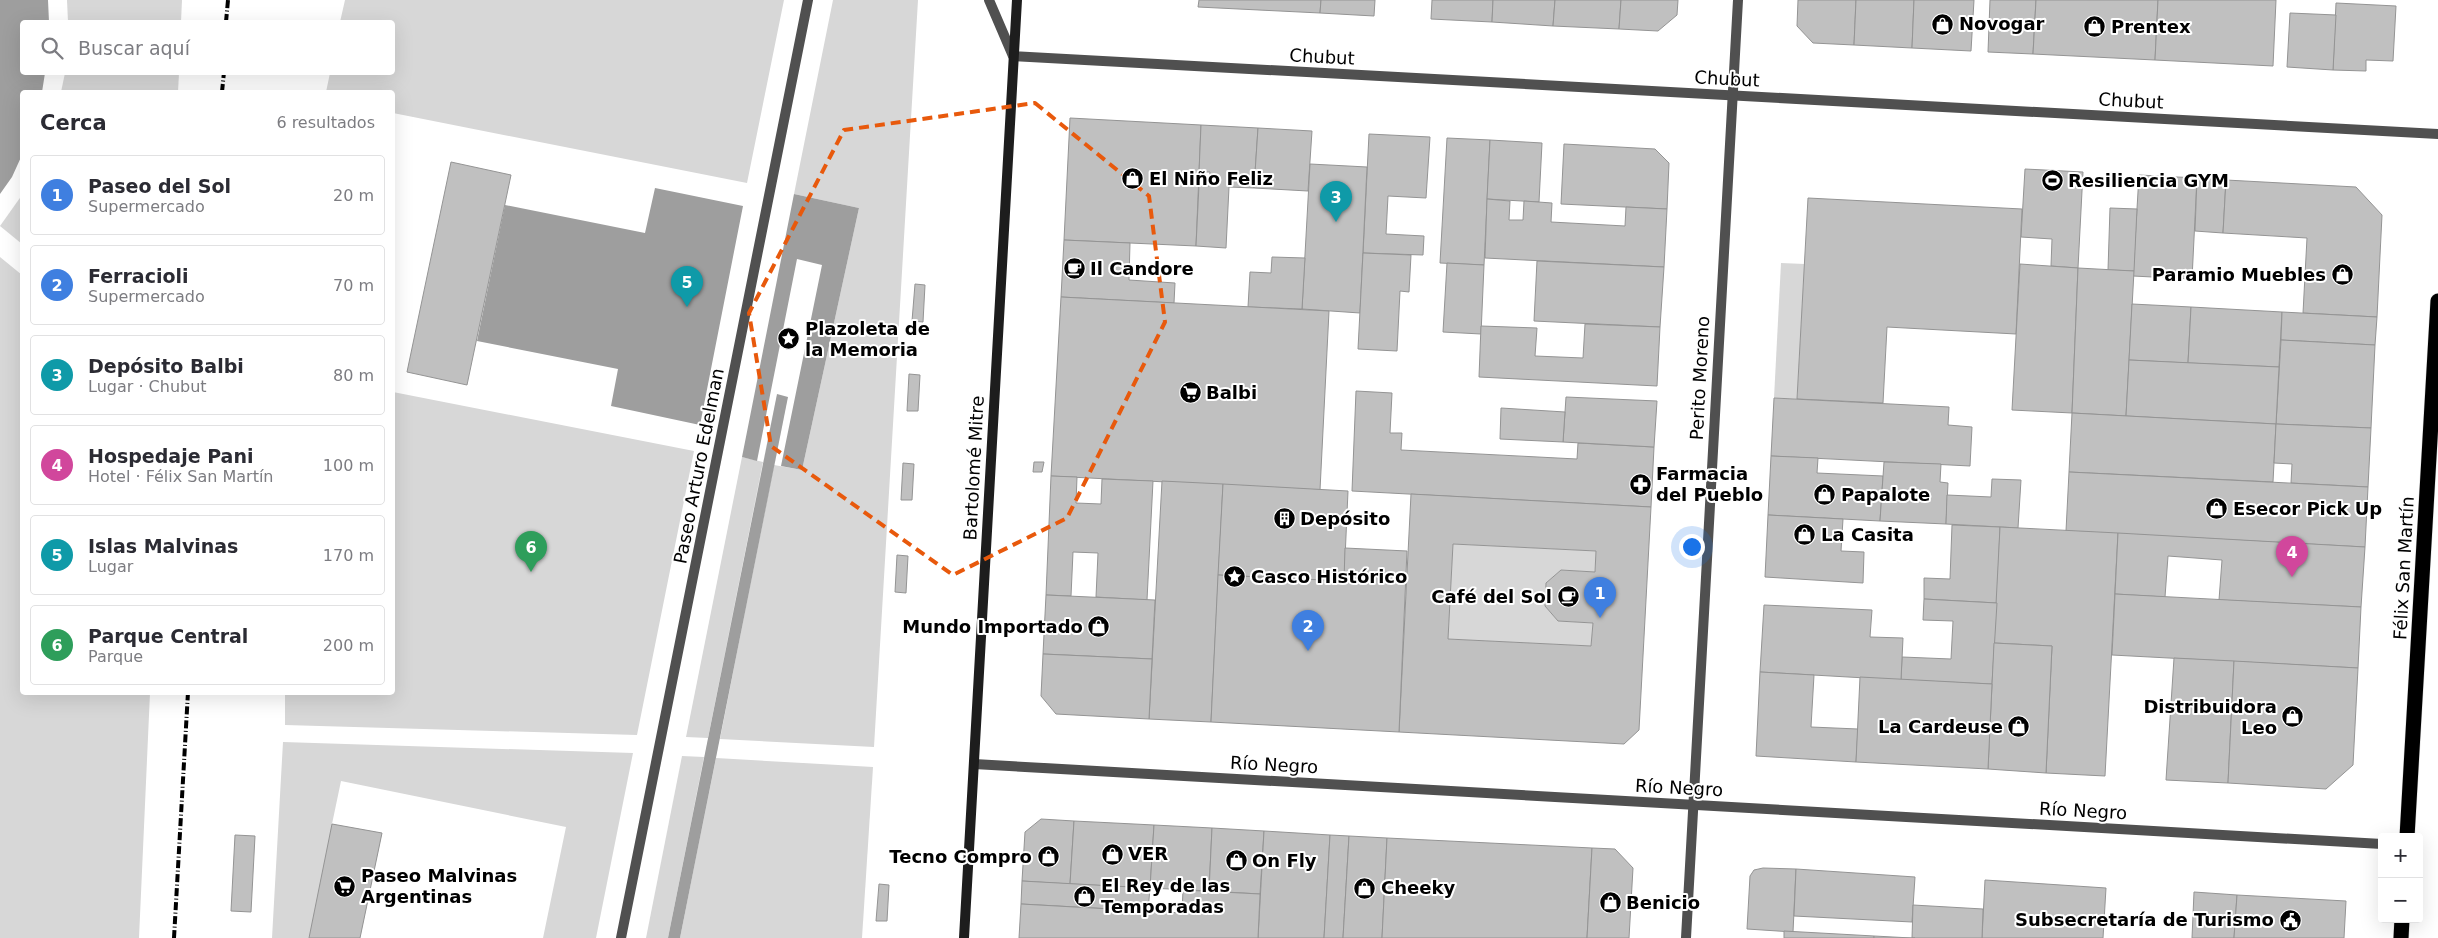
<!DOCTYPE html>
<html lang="es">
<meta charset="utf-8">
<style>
body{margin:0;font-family:"DejaVu Sans",sans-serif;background:#f2f2f3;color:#2b2b33}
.controls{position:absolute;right:15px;bottom:15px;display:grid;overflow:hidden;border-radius:5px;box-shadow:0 5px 20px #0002}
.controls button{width:45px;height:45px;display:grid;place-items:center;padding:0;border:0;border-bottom:1px solid #e1e1e2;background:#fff;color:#2b2b33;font:25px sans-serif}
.you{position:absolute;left:1691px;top:546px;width:18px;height:18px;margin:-12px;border:4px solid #fff;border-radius:50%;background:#1a73e8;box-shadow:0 0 0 8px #1a73e833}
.badge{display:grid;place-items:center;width:32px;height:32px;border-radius:50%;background:#000;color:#fff;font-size:16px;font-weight:700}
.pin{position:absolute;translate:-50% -41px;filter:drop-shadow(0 1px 2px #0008)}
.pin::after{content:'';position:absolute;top:26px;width:18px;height:15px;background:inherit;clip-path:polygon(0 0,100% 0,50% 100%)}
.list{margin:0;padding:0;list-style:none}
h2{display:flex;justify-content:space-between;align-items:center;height:65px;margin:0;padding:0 20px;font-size:21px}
h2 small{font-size:16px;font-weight:400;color:#7c7c81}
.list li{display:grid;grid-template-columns:32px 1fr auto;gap:15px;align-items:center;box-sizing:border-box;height:80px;margin:0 10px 10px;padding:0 10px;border:1px solid #e1e1e2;border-radius:5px}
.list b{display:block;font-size:19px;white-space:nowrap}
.list p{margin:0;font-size:16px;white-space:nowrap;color:#7c7c81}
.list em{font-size:16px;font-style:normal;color:#7c7c81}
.icon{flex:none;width:28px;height:28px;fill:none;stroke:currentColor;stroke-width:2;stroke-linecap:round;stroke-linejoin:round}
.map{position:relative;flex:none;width:2438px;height:938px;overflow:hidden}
.search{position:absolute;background:#fff;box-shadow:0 5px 20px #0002;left:20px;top:20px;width:375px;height:55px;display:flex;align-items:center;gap:12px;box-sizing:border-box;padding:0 18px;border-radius:5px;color:#7c7c81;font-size:19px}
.panel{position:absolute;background:#fff;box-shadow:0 5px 20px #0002;left:20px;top:90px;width:375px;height:605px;border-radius:5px}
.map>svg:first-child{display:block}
</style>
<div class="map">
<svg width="2438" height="938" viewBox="0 0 2438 938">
<rect width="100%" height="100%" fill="#fff"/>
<g fill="#d7d7d7">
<polygon points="67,0 182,0 181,22 68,22"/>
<polygon points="345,0 784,0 747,183 393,113 392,92 326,92 330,73 392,72 392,22 340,22"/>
<polygon points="833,0 918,0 874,747 720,739 774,465 802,470 859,208 794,194"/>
<polygon points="65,73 179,73 178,92 61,92"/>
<polygon points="22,195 22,244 0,226"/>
<polygon points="0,257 22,275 22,692 150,693 139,938 0,938"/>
<polygon points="1781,263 1805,264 1797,399 1774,398"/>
<polygon points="393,392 694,451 637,735 285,725 285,693 392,692"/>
<polygon points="742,457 763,462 708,738 686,737"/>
<polygon points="1453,544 1596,551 1595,572 1561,570 1546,583 1545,606 1558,621 1593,623 1591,646 1448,639"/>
<polygon points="283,742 633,753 596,938 543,938 566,827 341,781 332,824 382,833 360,938 272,938"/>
<polygon points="682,756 704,757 668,938 646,938"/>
<polygon points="716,758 873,767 862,938 680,938"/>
</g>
<g fill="#9e9e9e">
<polygon points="0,0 48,0 49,22 22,22 22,72 45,73 42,92 22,92 22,155 12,177 0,194"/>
<polygon points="655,188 743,206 700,425 611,406 618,369 477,341 505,205 645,233"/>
<polygon points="794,194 859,208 802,470 781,466 822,265 797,259 757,461 742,457"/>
<polygon points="777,394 788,397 680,938 668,938"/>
</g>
<g fill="#c0c0c0" stroke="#949494" fill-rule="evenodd">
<polygon points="1199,0 1321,0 1320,13 1198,7"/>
<polygon points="1321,0 1375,0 1374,16 1320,13"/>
<polygon points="1432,0 1493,0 1492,22 1431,19"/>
<polygon points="1493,0 1555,0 1553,26 1492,22"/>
<polygon points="1555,0 1621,0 1619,29 1553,26"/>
<polygon points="1621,0 1678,0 1677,15 1658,31 1619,29"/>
<polygon points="1798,0 1856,0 1854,45 1813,43 1797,26"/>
<polygon points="1856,0 1914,0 1912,48 1854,45"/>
<polygon points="1914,0 1974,0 1971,51 1912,48"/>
<polygon points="1990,0 2036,0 2033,54 1988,52"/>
<polygon points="2036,0 2158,0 2155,60 2033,54"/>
<polygon points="2158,0 2276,0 2273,66 2155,60"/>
<polygon points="2336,3 2396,6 2393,61 2366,60 2366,71 2333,70"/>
<polygon points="2290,13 2336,15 2333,70 2287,67"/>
<polygon points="1070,118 1201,125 1196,246 1064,240"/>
<polygon points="1201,125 1258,128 1254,188 1229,187 1226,248 1196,246 1199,185 1209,186 1210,172 1199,172"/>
<polygon points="1258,128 1312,131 1308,191 1254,188"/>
<polygon points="1369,134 1430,137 1426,198 1388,196 1386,234 1424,236 1423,255 1363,253"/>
<polygon points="1447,138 1490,140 1484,265 1440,263"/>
<polygon points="1490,140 1542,143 1539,202 1487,199"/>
<polygon points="1564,144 1655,149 1669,163 1667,209 1561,204"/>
<polygon points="451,162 511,175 467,385 407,372"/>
<polygon points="1310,164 1367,167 1360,313 1302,309"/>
<polygon points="2025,169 2083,172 2078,268 2051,266 2052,239 2021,237"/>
<polygon points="2139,175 2197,178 2192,279 2133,276"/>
<polygon points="2197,178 2226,180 2223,233 2195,231"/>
<polygon points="2226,180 2356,187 2382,215 2377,317 2303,313 2307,238 2223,233"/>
<polygon points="1808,198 2022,209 2016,334 1887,327 1883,403 1797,399"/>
<polygon points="1487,199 1510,201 1509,220 1523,220 1524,201 1552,203 1551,222 1625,226 1626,207 1667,209 1664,267 1485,258"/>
<polygon points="2110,208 2137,209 2134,271 2108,270"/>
<polygon points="1064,240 1130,243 1129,280 1175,283 1174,303 1061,297"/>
<polygon points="1363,253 1411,255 1409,292 1400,291 1397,351 1358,349"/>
<polygon points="1272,257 1305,258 1302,309 1248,307 1250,272 1271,273"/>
<polygon points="1537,261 1664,267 1660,327 1534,321"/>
<polygon points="1447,263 1484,265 1481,334 1443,332"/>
<polygon points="2020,264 2078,268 2072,413 2012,410"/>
<polygon points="2078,268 2134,271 2126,416 2072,413"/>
<polygon points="915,284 925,285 923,322 912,321"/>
<polygon points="1061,297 1329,311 1320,490 1051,476"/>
<polygon points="2132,304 2191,307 2188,363 2129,360"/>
<polygon points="2191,307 2282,312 2279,367 2188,363"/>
<polygon points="2282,312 2377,317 2375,345 2281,340"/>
<polygon points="1585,324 1660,327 1657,386 1479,377 1481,326 1537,328 1535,356 1583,358"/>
<polygon points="2281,340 2375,345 2371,428 2276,424"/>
<polygon points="2129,360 2279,367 2276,424 2126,416"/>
<polygon points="909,374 920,375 918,411 907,411"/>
<polygon points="1356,391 1392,393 1390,433 1402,433 1401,450 1577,459 1578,443 1654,447 1651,507 1352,491"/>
<polygon points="1566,397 1657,401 1654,447 1563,442"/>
<polygon points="1774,398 1949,407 1948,425 1972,427 1970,466 1771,456"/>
<polygon points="1501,408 1565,412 1563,442 1500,439"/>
<polygon points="2072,413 2276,424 2273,482 2069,472"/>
<polygon points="2276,424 2371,428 2368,487 2291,483 2292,464 2274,463"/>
<polygon points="1771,456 1818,458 1817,473 1883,476 1880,521 1768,515"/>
<polygon points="1034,462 1044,462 1042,472 1033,472"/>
<polygon points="1884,462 1941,464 1940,482 1948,483 1946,524 1880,521"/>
<polygon points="903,463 914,464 912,500 901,500"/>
<polygon points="2069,472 2368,487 2365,547 2066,531"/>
<polygon points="1051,476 1077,477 1076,503 1101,504 1102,479 1153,481 1147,600 1096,597 1098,553 1073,552 1071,596 1046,595"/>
<polygon points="1992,479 2021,480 2018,528 1946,524 1947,495 1991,497"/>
<polygon points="1162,481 1223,484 1211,722 1149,719"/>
<polygon points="1223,484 1348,491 1344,581 1218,575"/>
<path d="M1411,494l240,13 -12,223 -15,14 -225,-12zM1453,544l143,7 -1,21 -34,-2 -15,13 -1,23 13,15 35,2 -2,23 -143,-7z"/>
<polygon points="1768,515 1843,519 1841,551 1864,552 1863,583 1765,577"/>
<polygon points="1952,525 2000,527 1997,603 1924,599 1924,578 1950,579"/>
<polygon points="2000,527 2118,533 2105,776 2046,773 2052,646 1994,643"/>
<polygon points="2118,533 2365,547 2361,607 2219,600 2222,560 2168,556 2165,597 2115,594"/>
<polygon points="1345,548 1407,551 1399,732 1211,722 1218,575 1344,581"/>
<polygon points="897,555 908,556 906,593 895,592"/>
<polygon points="2115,594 2361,607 2358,668 2112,655"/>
<polygon points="1046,595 1155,600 1152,659 1043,654"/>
<polygon points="1924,599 1997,603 1992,684 1901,680 1902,657 1951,659 1953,621 1923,620"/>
<polygon points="1764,605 1872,610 1870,637 1903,638 1901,680 1760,672"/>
<polygon points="1994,643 2052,646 2046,773 1988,769"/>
<polygon points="1043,654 1152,659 1149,719 1056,714 1041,696"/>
<polygon points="2174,658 2234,661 2228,783 2166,780"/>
<polygon points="2234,661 2358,668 2353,765 2326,789 2228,783"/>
<polygon points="1760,672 1814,675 1811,727 1858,729 1856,762 1756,756"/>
<polygon points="1860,677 1992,684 1988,769 1856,762"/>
<polygon points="1041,819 1074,821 1070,884 1022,881 1025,832"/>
<polygon points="1074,821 1154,825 1150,888 1070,884"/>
<polygon points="332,824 382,833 360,938 309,938"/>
<polygon points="1154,825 1212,828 1209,891 1150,888"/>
<polygon points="1212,828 1264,831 1260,894 1209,891"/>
<polygon points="1264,831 1330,835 1324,938 1258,938"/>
<polygon points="235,835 255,836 251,912 231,911"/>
<polygon points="1330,835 1349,836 1343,938 1324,938"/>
<polygon points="1349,836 1387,838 1382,938 1343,938"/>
<polygon points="1387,838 1592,848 1587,938 1382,938"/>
<polygon points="1592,848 1615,849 1633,868 1629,938 1587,938"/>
<polygon points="1763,868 1796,869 1793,932 1747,929 1750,876 1754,870"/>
<polygon points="1796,869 1915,877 1912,922 1794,916"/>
<polygon points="1985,880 2106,888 2103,938 1982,938"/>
<polygon points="1022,881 1150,888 1148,911 1021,904"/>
<polygon points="879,884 889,885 887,921 876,921"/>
<polygon points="1183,890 1260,894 1258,938 1019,938 1021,904 1182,913"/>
<polygon points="2194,892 2237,895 2234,938 2192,938"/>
<polygon points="2237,895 2346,901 2344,938 2234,938"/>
<polygon points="1913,905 1983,909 1982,938 1912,938"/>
<polygon points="1784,931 1874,936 1874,938 1784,938"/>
<polygon points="1874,936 1912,938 1915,938 1874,938"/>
</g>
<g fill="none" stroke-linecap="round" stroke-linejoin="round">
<defs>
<g id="highway">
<polyline points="2407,837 2438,301"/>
<polyline points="2401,938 2402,919"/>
</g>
</defs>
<use href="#highway" stroke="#dbdbdb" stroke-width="16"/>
<g stroke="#505050" stroke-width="10">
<polyline points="989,0 1013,56 2438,134"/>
<polyline points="974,764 2382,844"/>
<polyline points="621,938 808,0"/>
<polyline points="1686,938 1738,0"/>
</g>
<polyline stroke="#1d1d1d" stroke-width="10" points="964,938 1017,0"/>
<use href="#highway" stroke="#000" stroke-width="15"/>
<g stroke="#000" stroke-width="4" stroke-dasharray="8 2.5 1 2.5" stroke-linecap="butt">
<polyline points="226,22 228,0"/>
<polyline points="222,92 224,72"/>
<polyline points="174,938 188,692"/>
</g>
</g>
<path fill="none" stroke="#e8590c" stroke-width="4" stroke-dasharray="10 6" stroke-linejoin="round" d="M1035,103l114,93 16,126 -98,196 -114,57 -182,-129 -22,-133 95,-183z"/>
<defs>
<symbol id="shop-disc" viewBox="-11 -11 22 22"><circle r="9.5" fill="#000" stroke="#fff"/><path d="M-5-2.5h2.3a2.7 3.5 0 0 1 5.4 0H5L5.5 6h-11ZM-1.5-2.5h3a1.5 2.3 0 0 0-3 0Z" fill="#fff"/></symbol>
<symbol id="stadium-disc" viewBox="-11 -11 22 22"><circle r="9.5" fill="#000" stroke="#fff"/><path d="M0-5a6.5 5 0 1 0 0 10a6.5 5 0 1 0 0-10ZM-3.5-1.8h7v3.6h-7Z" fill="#fff"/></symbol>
<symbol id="cafe-disc" viewBox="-11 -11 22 22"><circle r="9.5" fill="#000" stroke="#fff"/><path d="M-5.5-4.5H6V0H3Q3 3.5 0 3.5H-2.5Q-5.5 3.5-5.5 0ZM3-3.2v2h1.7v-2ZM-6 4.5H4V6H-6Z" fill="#fff"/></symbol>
<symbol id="sight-disc" viewBox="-11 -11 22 22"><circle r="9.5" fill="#000" stroke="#fff"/><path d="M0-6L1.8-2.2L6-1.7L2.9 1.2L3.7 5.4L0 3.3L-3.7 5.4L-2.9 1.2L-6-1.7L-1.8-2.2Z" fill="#fff"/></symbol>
<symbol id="supermarket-disc" viewBox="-11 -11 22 22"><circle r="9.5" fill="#000" stroke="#fff"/><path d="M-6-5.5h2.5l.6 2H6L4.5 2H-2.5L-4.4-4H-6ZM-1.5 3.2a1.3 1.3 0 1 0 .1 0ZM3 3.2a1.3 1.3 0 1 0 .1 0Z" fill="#fff"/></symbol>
<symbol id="pharmacy-disc" viewBox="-11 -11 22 22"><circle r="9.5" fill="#000" stroke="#fff"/><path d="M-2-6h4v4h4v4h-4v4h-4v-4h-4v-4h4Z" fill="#fff"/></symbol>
<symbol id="building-disc" viewBox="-11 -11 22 22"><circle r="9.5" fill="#000" stroke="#fff"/><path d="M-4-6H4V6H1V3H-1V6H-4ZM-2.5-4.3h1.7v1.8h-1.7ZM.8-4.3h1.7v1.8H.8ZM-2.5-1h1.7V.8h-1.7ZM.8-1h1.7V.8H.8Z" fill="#fff"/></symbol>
<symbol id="civic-disc" viewBox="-11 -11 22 22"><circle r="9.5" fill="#000" stroke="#fff"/><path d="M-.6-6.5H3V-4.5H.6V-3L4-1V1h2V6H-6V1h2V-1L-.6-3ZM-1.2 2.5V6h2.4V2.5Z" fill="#fff"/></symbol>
</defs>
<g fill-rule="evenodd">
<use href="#shop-disc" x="1930" y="12" width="25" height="25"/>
<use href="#shop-disc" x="2082" y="14" width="25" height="25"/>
<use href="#shop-disc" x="1120" y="166" width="25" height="25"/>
<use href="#stadium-disc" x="2040" y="168" width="25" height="25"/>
<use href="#cafe-disc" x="1062" y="256" width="25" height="25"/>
<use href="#shop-disc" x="2330" y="262" width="25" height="25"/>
<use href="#sight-disc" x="776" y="326" width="25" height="25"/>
<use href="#supermarket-disc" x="1178" y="380" width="25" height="25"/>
<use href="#pharmacy-disc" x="1628" y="472" width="25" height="25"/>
<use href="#shop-disc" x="1812" y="482" width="25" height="25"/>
<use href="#shop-disc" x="2204" y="496" width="25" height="25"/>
<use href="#building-disc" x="1272" y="506" width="25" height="25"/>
<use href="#shop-disc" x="1792" y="522" width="25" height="25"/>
<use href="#sight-disc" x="1222" y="564" width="25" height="25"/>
<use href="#cafe-disc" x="1556" y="584" width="25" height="25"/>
<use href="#shop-disc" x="1086" y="614" width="25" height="25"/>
<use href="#shop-disc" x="2280" y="704" width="25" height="25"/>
<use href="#shop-disc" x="2006" y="714" width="25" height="25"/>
<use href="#shop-disc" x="1100" y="842" width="25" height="25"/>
<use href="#shop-disc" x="1036" y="844" width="25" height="25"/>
<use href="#shop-disc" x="1224" y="848" width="25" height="25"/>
<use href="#supermarket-disc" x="332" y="874" width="25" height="25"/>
<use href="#shop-disc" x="1352" y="876" width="25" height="25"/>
<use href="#shop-disc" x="1072" y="884" width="25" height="25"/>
<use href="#shop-disc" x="1598" y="890" width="25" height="25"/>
<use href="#civic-disc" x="2278" y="908" width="25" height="25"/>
</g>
<g text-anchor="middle" stroke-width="4" stroke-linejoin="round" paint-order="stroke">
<g font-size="18" font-weight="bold" fill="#000" stroke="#fff" text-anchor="start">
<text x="1959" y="30">Novogar</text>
<text x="2111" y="33">Prentex</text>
<text x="1149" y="185">El Niño Feliz</text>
<text x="2068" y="187">Resiliencia GYM</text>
<text x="1090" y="275">Il Candore</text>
<text x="2326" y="281" text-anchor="end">Paramio Muebles</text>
<text x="805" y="335">Plazoleta de<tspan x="805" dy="21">la Memoria</tspan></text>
<text x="1206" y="399">Balbi</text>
<text x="1656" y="480">Farmacia<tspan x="1656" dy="21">del Pueblo</tspan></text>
<text x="1841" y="501">Papalote</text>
<text x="2233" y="515">Esecor Pick Up</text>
<text x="1300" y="525">Depósito</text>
<text x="1821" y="541">La Casita</text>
<text x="1251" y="583">Casco Histórico</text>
<text x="1552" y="603" text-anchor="end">Café del Sol</text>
<text x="1083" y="633" text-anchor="end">Mundo Importado</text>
<text x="2277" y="713" text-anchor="end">Distribuidora<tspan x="2277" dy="21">Leo</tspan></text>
<text x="2003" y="733" text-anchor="end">La Cardeuse</text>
<text x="1128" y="860">VER</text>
<text x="1032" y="863" text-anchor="end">Tecno Compro</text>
<text x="1252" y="867">On Fly</text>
<text x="361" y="882">Paseo Malvinas<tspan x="361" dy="21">Argentinas</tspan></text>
<text x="1101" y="892">El Rey de las<tspan x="1101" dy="21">Temporadas</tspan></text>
<text x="1381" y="894">Cheeky</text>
<text x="1626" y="909">Benicio</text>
<text x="2274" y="926" text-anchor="end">Subsecretaría de Turismo</text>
</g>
<g font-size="18" fill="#000" stroke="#fff">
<text transform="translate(1322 57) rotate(3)" y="6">Chubut</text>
<text transform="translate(1727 79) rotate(3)" y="6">Chubut</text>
<text transform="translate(2131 101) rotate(3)" y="6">Chubut</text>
<text transform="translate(1700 378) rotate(-87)" y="6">Perito Moreno</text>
<text transform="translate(699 466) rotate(-79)" y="6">Paseo Arturo Edelman</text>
<text transform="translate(974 468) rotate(-87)" y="6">Bartolomé Mitre</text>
<text transform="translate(2404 568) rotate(-87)" y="6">Félix San Martín</text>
<text transform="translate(1274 765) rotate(3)" y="6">Río Negro</text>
<text transform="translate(1679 788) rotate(3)" y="6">Río Negro</text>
<text transform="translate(2083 811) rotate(3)" y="6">Río Negro</text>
</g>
</g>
</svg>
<div class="controls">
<button>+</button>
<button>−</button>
</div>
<div class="you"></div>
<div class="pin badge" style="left:1600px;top:618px;background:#3f7fe0">1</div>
<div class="pin badge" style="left:1308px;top:651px;background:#3f7fe0">2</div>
<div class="pin badge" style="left:1336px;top:222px;background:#0f9aa8">3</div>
<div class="pin badge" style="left:2292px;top:577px;background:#d1479c">4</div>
<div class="pin badge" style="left:687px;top:307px;background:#0f9aa8">5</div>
<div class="pin badge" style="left:531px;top:572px;background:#2e9e5b">6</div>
<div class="search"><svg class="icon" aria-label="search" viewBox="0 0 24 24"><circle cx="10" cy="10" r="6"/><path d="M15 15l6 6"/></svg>Buscar aquí</div>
<section class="panel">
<h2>Cerca<small>6 resultados</small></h2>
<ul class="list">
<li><span class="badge" style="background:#3f7fe0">1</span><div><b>Paseo del Sol</b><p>Supermercado</p></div><em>20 m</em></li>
<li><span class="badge" style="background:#3f7fe0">2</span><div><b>Ferracioli</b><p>Supermercado</p></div><em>70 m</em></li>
<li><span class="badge" style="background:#0f9aa8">3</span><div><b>Depósito Balbi</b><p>Lugar · Chubut</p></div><em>80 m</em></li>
<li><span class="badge" style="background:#d1479c">4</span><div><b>Hospedaje Pani</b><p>Hotel · Félix San Martín</p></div><em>100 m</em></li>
<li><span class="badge" style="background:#0f9aa8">5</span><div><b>Islas Malvinas</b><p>Lugar</p></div><em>170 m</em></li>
<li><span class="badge" style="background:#2e9e5b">6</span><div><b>Parque Central</b><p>Parque</p></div><em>200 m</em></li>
</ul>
</section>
</div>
